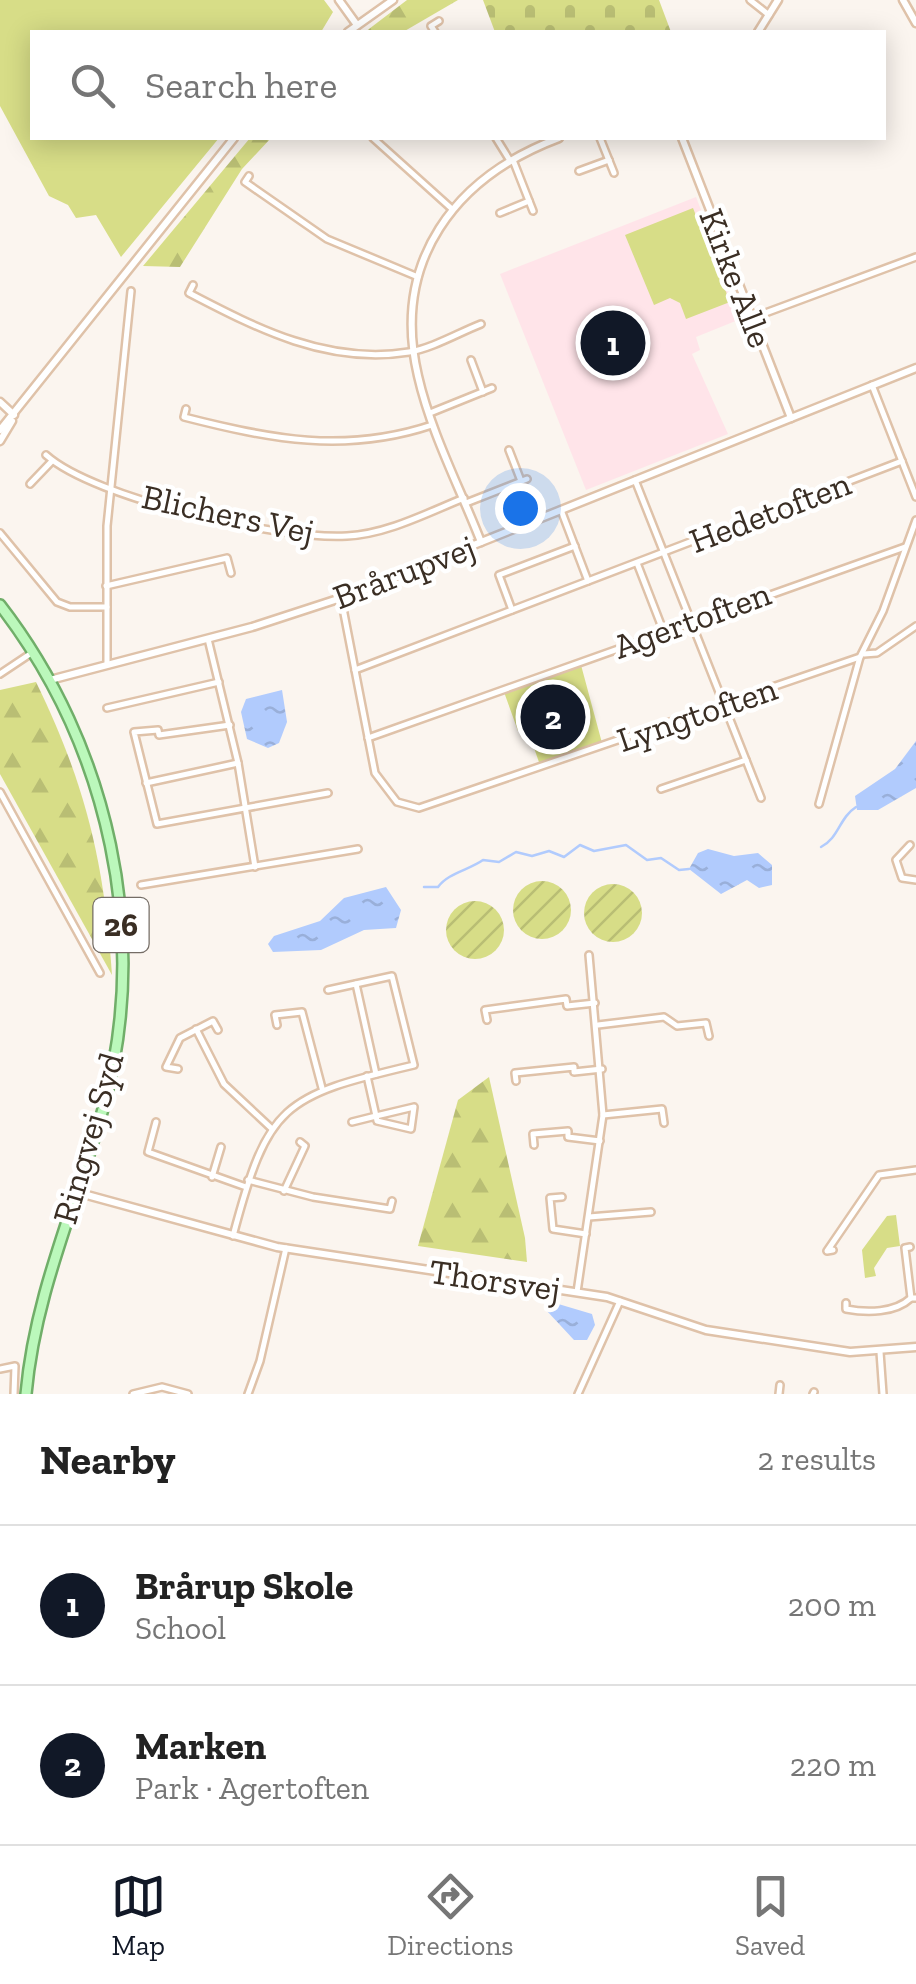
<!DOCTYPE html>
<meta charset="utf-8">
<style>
body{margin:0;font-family:"Zilla Slab",serif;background:#f2f2f2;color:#222}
.you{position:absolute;left:520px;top:508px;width:35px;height:35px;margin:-25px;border:8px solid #fff;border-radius:50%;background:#1a73e8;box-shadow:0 0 0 15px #1a73e833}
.badge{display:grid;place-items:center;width:65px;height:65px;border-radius:50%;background:#111827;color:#fff;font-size:32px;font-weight:700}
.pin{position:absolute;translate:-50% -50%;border:5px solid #fff;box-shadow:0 2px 10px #0006}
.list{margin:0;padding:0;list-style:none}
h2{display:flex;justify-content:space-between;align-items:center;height:130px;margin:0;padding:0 40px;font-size:42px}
h2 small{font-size:32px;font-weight:400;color:#767676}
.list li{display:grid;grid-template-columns:65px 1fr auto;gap:30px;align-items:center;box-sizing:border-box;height:160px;padding:0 40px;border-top:2px solid #e0e0e0}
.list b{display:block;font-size:38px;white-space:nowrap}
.list p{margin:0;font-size:32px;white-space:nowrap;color:#767676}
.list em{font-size:32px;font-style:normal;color:#767676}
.icon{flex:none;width:55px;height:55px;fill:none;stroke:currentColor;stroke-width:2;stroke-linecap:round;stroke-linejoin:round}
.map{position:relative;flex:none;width:916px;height:1394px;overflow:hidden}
.search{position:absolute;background:#fff;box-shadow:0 5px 25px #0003;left:30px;right:30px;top:30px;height:110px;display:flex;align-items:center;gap:25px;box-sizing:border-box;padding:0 35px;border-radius:0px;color:#767676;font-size:38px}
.sheet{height:450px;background:#fff}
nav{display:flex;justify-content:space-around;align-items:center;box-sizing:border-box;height:140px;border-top:2px solid #e0e0e0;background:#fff;font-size:28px;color:#767676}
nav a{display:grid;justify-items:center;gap:5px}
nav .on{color:#111827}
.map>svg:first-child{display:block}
</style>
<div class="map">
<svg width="916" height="1394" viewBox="0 0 916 1394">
<defs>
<pattern id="forest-firs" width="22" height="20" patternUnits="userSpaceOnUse" patternTransform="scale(2.5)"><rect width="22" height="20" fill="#d7dd87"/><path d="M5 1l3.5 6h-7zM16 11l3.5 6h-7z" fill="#b9be74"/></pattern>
<pattern id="cemetery-stones" width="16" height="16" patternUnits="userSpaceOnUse" patternTransform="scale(2.5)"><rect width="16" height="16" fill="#d7dd87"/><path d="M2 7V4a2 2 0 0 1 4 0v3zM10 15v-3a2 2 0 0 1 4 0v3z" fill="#b9be74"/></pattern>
<pattern id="garden-furrows" width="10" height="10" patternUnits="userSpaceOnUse" patternTransform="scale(2.5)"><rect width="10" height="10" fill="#d7dd87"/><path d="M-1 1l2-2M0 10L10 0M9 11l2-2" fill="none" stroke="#b9be74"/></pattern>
<pattern id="water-ripples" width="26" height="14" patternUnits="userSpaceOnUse" patternTransform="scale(2.5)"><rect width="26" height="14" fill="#b1cbfd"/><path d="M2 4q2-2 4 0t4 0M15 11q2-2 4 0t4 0" fill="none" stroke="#99afd9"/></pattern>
</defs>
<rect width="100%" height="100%" fill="#fbf5ef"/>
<polygon fill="#ffe4e9" points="696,197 743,318 696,337 700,350 692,354 728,434 586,490 500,274"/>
<g fill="#d7dd87">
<polygon points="0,0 324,0 333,12 321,32 32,32 32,138 219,138 121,257 96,215 76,218 68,205 49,196 0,106"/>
<polygon points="693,208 730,302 686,319 680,303 670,298 654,305 625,235"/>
<polygon points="581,665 602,743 540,765 527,728 518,731 504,692"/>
<polygon points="896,1215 900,1246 887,1248 874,1268 876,1276 865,1278 862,1250 887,1216"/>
</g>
<g fill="url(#forest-firs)">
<polygon points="407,0 458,0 403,32 365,32"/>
<polygon points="250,138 271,138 242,169 180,267 143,266"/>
<path d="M36,682c50,103 68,179 76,293l-112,-201v-84z"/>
<polygon points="489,1077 525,1238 527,1262 418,1246 458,1100"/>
</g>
<polygon fill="url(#cemetery-stones)" points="483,0 659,0 671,32 495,32"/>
<g fill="url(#garden-furrows)">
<circle cx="542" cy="910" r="29"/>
<circle cx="613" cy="913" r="29"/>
<circle cx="475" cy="930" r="29"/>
</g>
<g fill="url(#water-ripples)">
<polygon points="282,690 287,722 279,743 268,748 247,739 241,712 246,699"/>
<polygon points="916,741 916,788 878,810 857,810 855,796 895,769"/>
<polygon points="708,849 734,856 758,853 772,865 772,885 759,888 747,880 721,894 689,869 698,853"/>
<polygon points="386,887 401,910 396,928 364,930 321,950 273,952 268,944 274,936 320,921 344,898"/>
<polygon points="555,1303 592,1314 595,1325 587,1340 574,1340 547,1311"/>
</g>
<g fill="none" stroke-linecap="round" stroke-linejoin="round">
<g stroke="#b1cbfd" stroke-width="2.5">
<path d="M821,847c18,-9 18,-29 35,-40"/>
<path d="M424,887h14c10,-14 31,-17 45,-27l16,2 17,-10 16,4 17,-5 15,6 16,-12 14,6 32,-6 21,15 14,-2 18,12 10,-1"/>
</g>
<defs>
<g id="minor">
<polyline points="750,0 769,15"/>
<polyline points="435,32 431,26 439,21"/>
<polyline points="373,138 452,209"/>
<polyline points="496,138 509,159"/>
<polyline points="600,138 614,173"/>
<polyline points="513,160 533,211"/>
<polyline points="579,171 609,160"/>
<polyline points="249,176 245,182 327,239 418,277"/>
<polyline points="500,213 529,201"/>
<path d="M193,285l-4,8c69,36 139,72 220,59 24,-4 49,-19 72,-28"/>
<polyline points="752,318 916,257"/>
<polyline points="471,360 483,392"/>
<polyline points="872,385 916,497"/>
<path d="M186,409l-2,8c86,22 161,37 248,8"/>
<polyline points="430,413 492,388"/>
<polyline points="509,450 521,481"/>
<path d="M46,455c49,44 234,85 301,81 40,-2 80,-23 117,-38"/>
<polyline points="635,480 761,798"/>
<polyline points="30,484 52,461"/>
<polyline points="466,503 527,479"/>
<polyline points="561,510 588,581"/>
<polyline points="0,533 57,602 70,607 107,607"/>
<polyline points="637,563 663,630"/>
<polyline points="106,586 227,558 231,573"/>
<polyline points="341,598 375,773 397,802 419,808 860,657"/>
<polyline points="512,610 499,575 575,546"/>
<polyline points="208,639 238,763 255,867"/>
<polyline points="864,654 877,653 916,626"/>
<polyline points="107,664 107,526 131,291"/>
<polyline points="355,670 902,461"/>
<polyline points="0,674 33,652"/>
<polyline points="107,708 219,682"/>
<polyline points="230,725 159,735 158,730 134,732 157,824 328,793"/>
<polyline points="368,738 905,547"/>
<polyline points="146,783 238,763"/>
<polyline points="661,789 746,760"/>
<polyline points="0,792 100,973"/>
<polyline points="819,804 860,657 883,611 916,520"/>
<polyline points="910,845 896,860 902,878 916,880"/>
<polyline points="141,885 358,849"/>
<polyline points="356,984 376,1074"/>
<polyline points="487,1020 485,1010 566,999 567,1006 595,1003"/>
<polyline points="277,1025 275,1015 302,1012 322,1088"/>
<polyline points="598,1025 664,1017 677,1026 706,1023 709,1036"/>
<polyline points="196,1029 224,1084 271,1128"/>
<polyline points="178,1069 166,1067 180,1038 213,1021 218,1030"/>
<polyline points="516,1081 515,1073 574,1067 574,1072 602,1069"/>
<polyline points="603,1115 662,1109 664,1123"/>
<polyline points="156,1122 148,1152 246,1187"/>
<polyline points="352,1122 376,1116 377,1121 411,1129 414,1107 376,1116 367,1076"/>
<polyline points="534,1145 533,1134 568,1131 568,1137 600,1141"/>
<polyline points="212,1177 221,1147"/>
<polyline points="248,1180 313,1197 390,1209 392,1201"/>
<polyline points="284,1191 305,1146 300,1142"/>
<polyline points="562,1197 550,1198 553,1229 586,1234"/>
<polyline points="589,1217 651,1212"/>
<path d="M233,1236c35,-132 49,-140 181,-171l-22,-89 -64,14"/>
<polyline points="910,1247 905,1248 911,1298 916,1298"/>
<polyline points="833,1250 827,1251 879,1175 916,1170"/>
<polyline points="577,1292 603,1115 589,955"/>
<path d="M846,1303v6c21,4 49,4 65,-11"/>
<polyline points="880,1352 883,1394"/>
<polyline points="0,1369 15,1366 14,1394"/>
<polyline points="133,1394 162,1387 188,1394"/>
<polyline points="248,1394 260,1361 286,1248"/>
<polyline points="578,1394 620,1301"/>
<polyline points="779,1394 780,1385"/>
<polyline points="813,1394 814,1392"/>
</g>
<g id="tertiary">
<polyline points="339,0 357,25"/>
<polyline points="903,0 916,23"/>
<polyline points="348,32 393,0"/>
<polyline points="758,32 778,0"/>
<polyline points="682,138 791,418"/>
<polyline points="0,402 14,415"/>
<polyline points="0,430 234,138"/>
<polyline points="0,441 12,421"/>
<path d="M481,542c-21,-54 -50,-109 -63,-166 -27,-115 37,-199 141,-238"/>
<polyline points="50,680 252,627 341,598 916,368"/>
<polyline points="76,1192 277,1247 607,1297 706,1330 850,1352 916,1347"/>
</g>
<path id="primary" d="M0,605c109,141 151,331 103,504 -27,96 -68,184 -77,285"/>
</defs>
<use href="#minor" stroke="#dfc2a9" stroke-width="10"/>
<use href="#tertiary" stroke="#dfc2a9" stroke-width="11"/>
<use href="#primary" stroke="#70ae69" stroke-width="14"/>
<use href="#minor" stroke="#fff" stroke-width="5"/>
<use href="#tertiary" stroke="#fff" stroke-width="6"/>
<use href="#primary" stroke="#bbf8bb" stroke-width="9"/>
</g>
<g text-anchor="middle" stroke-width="9" stroke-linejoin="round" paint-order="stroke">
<rect fill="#fff" stroke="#756d66" stroke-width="2.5" x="93.5" y="898" width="55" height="54" rx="8"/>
<g font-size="32" font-weight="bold" fill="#3a2e24">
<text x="121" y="936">26</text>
</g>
<g font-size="35" fill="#3a2e24" stroke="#fff">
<text transform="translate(736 278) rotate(69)" y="12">Kirke Alle</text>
<text transform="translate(770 512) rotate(-21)" y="12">Hedetoften</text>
<text transform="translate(228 514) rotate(12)" y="12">Blichers Vej</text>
<text transform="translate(404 572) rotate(-21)" y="12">Brårupvej</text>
<text transform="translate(692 620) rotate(-20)" y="12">Agertoften</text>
<text transform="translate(697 714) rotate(-19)" y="12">Lyngtoften</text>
<text transform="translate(88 1138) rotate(-74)" y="12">Ringvej Syd</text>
<text transform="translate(495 1280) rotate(8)" y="12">Thorsvej</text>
</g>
</g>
</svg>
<div class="you"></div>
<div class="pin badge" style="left:613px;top:343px">1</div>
<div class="pin badge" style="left:553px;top:717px">2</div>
<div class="search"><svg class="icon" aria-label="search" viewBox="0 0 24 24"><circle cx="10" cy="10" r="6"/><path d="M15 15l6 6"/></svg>Search here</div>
</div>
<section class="sheet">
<h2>Nearby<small>2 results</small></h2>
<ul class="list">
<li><span class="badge">1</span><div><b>Brårup Skole</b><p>School</p></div><em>200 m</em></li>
<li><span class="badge">2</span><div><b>Marken</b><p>Park · Agertoften</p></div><em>220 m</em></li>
</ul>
</section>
<nav>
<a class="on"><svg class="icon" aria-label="map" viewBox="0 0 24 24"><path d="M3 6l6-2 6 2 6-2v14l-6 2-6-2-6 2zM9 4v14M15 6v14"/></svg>Map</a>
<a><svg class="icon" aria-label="directions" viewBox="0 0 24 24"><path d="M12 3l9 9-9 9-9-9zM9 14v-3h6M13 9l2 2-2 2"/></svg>Directions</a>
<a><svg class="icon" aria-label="saved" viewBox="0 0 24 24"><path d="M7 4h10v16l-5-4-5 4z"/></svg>Saved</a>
</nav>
